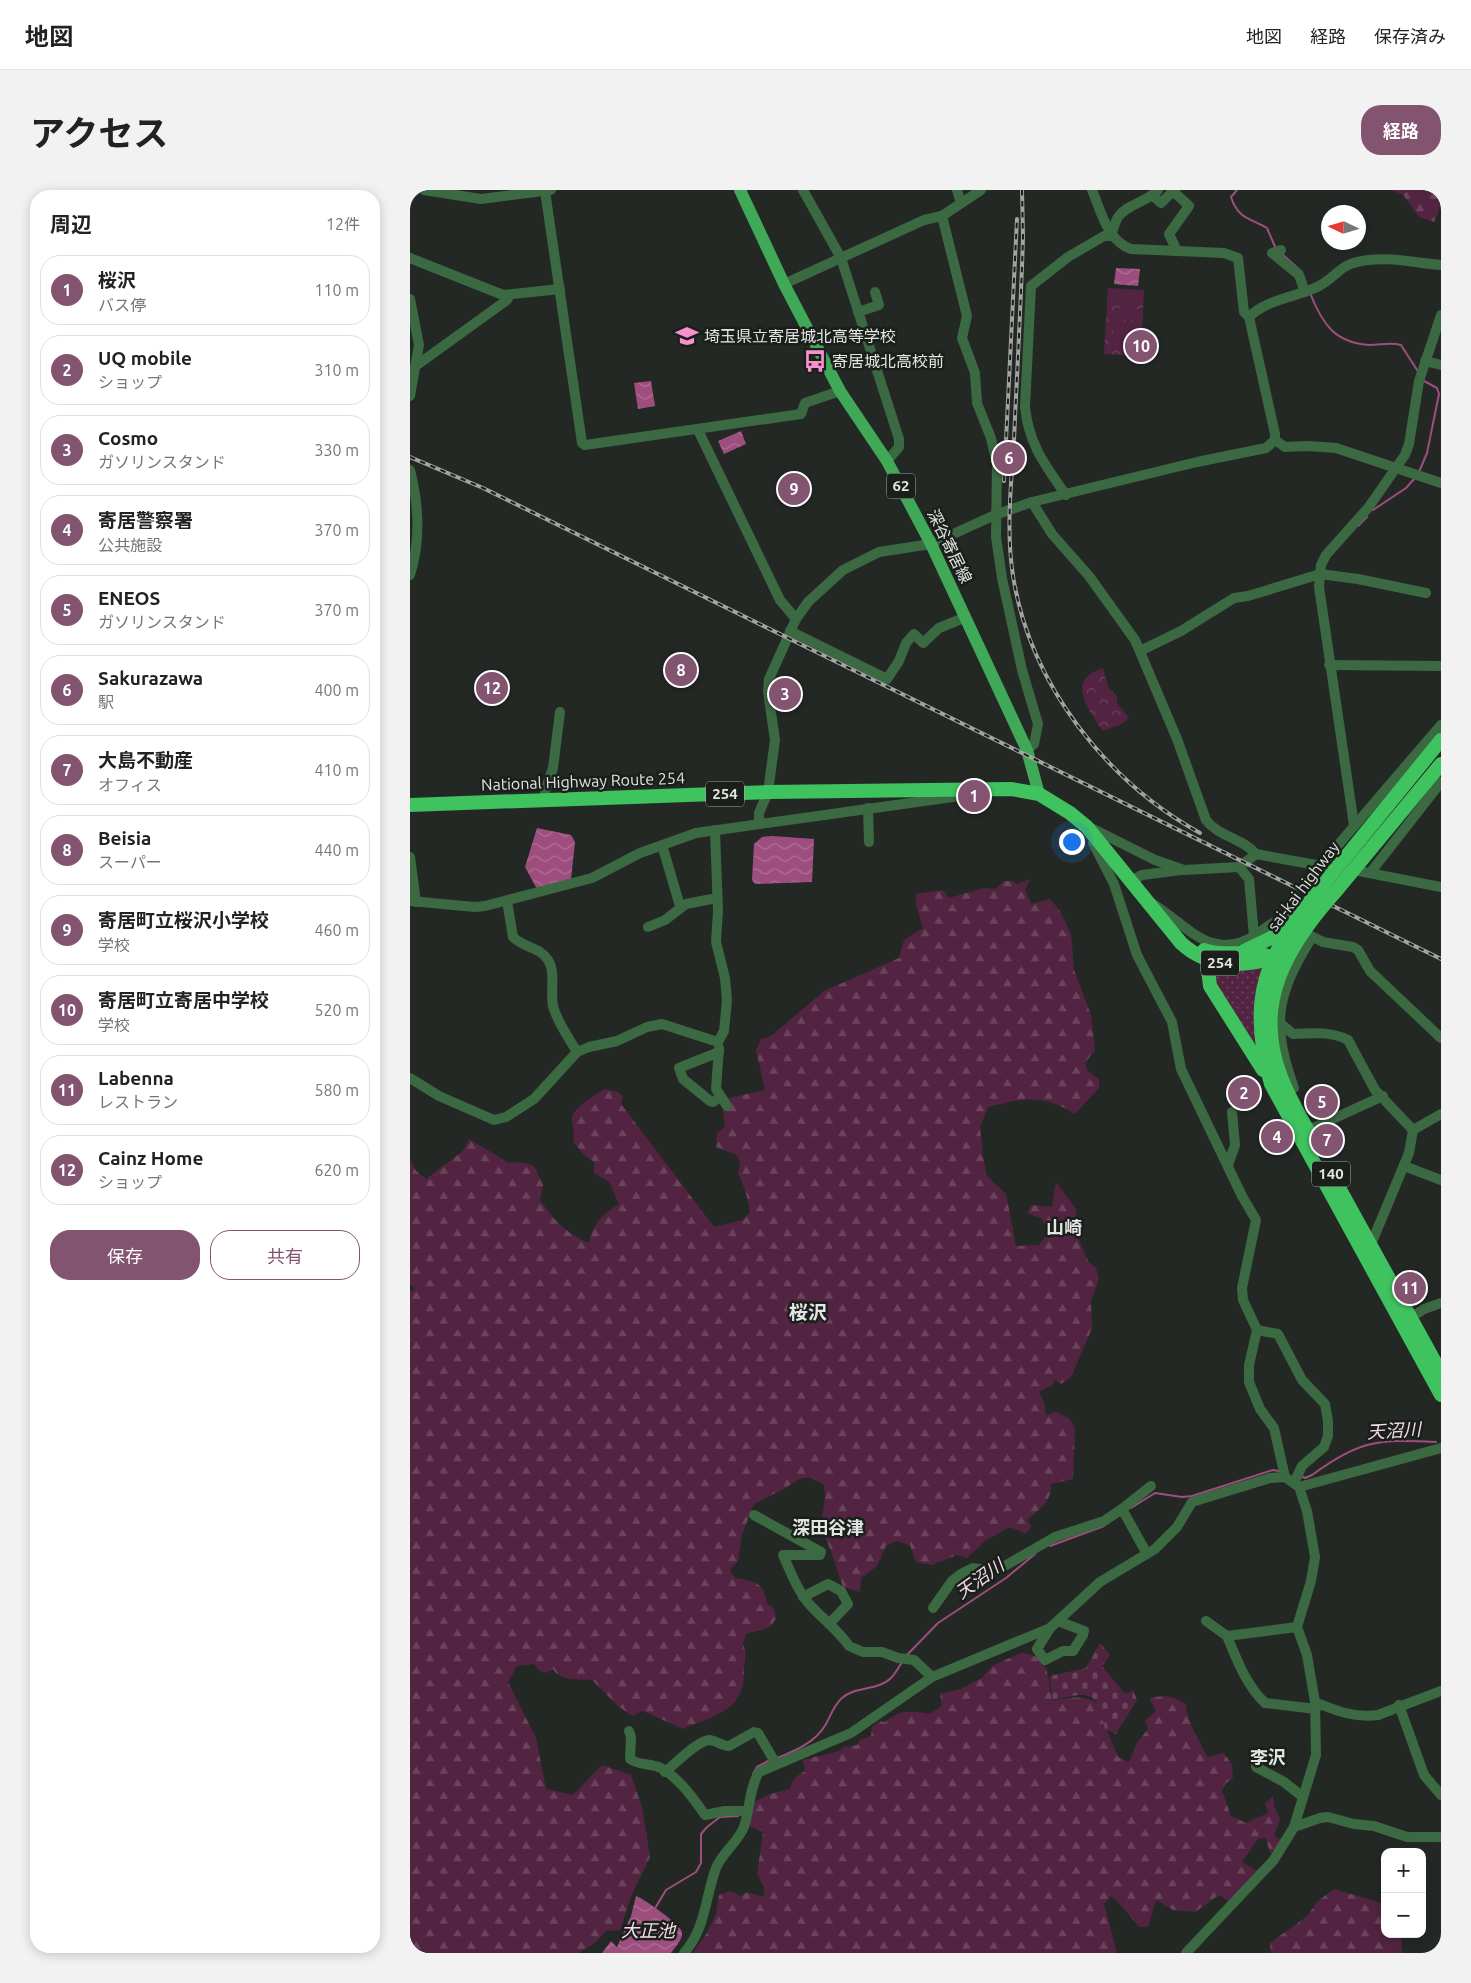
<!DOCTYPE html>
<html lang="ja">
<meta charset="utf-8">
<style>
body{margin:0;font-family:Ubuntu,"Noto Sans JP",sans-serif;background:#f2f2f2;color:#222}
.controls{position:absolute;right:15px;bottom:15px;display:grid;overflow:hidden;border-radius:10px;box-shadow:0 2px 12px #0003}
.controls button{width:45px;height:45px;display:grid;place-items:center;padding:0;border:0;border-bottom:1px solid #e0e0e0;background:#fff;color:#222;font:25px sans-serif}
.compass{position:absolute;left:911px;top:15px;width:45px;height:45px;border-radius:50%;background:#fff;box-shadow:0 2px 12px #0003;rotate:274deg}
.you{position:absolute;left:661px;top:651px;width:18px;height:18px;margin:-12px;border:4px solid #fff;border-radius:50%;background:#1a73e8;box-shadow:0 0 0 8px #1a73e833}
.badge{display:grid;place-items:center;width:32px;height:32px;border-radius:50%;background:#82546f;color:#fff;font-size:16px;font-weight:700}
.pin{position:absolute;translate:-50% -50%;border:2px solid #fff;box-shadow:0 1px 5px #0006}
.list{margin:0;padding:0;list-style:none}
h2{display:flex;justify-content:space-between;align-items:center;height:65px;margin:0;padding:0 20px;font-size:21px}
h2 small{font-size:16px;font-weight:400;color:#767676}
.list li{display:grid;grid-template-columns:32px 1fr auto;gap:15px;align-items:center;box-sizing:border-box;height:70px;margin:0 10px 10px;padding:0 10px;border:1px solid #e0e0e0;border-radius:20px}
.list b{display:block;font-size:19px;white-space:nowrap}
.list p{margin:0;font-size:16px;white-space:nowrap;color:#767676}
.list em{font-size:16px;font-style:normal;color:#767676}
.actions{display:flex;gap:10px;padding:15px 20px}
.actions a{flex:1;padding:11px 0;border:1px solid #82546f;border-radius:20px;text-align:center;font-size:18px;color:#82546f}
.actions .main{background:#82546f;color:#fff}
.map{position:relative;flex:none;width:1031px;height:1763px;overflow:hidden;border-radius:20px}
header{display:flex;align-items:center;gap:30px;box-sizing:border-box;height:70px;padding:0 25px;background:#fff;border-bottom:1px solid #e0e0e0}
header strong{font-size:24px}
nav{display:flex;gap:28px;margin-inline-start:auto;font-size:18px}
.intro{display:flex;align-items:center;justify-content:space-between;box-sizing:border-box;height:120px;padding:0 30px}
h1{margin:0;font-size:35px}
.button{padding:12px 22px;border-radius:20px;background:#82546f;color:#fff;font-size:18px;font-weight:700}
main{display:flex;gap:30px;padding:0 30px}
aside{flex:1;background:#fff;border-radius:20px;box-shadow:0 2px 12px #0003}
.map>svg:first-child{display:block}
</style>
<header>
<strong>地図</strong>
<nav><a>地図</a><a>経路</a><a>保存済み</a></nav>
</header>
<div class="intro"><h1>アクセス</h1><a class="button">経路</a></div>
<main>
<aside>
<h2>周辺<small>12件</small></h2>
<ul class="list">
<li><span class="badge">1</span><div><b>桜沢</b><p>バス停</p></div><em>110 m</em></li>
<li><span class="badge">2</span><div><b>UQ mobile</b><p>ショップ</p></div><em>310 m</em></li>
<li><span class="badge">3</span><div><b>Cosmo</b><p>ガソリンスタンド</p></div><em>330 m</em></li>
<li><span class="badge">4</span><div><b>寄居警察署</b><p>公共施設</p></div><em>370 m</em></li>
<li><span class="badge">5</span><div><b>ENEOS</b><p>ガソリンスタンド</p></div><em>370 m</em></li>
<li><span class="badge">6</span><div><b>Sakurazawa</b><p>駅</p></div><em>400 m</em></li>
<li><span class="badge">7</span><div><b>大島不動産</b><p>オフィス</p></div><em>410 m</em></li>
<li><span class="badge">8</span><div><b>Beisia</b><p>スーパー</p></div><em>440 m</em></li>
<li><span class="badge">9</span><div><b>寄居町立桜沢小学校</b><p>学校</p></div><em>460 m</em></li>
<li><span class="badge">10</span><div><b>寄居町立寄居中学校</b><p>学校</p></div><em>520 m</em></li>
<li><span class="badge">11</span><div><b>Labenna</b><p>レストラン</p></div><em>580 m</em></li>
<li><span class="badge">12</span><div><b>Cainz Home</b><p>ショップ</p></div><em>620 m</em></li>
</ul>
<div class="actions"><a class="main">保存</a><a>共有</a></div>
</aside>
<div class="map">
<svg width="1031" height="1763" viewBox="0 0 1031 1763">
<defs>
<pattern id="grass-dots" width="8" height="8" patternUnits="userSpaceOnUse" patternTransform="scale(1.25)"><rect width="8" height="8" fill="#522441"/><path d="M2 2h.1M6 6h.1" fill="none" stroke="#6b445c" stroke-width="1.8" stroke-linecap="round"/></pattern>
<pattern id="forest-firs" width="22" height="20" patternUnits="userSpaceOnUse" patternTransform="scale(1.25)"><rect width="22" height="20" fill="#522441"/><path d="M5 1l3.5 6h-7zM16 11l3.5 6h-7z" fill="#6b445c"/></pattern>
<pattern id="cemetery-stones" width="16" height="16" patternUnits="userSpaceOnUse" patternTransform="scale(1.25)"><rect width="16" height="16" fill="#522441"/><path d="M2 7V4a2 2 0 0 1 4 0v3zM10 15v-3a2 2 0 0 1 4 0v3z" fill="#6b445c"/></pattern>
<pattern id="park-crowns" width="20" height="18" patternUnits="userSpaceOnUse" patternTransform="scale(1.25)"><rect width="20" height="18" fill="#522441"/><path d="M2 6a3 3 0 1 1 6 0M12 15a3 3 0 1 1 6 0" fill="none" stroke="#6b445c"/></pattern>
<pattern id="water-waves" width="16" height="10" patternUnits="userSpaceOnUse" patternTransform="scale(1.25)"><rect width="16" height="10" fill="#9d4e7e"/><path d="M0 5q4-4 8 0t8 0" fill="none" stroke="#af7096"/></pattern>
</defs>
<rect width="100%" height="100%" fill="#242825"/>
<polygon fill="url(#grass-dots)" points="802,774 854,774 849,868 803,790"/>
<g fill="url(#forest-firs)">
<path d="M981,0h48c2,11 1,22 -5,32l-15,-5 -16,-22z"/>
<path d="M620,689l-5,11 6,14 19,-5 10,12 11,23 3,36 17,45 4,35 -10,13 2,7 12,9v9l-24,26c-32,-20 -53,-16 -87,-7l-8,20 3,29 4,20 19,18 10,52 23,-1 10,-13 -7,-13 -15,-6 5,-8 20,2 4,-25 20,27 -1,22 13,30 8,7 3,11 -8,21 1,28 -21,49 -10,7 -6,-4 -2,5 -14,7 5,10 2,13 10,-3 13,6 6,10 -2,51 -22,5c1,18 -12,25 -24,36l4,6 -5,8 -16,-7 -25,14 -18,17 -10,-3 -25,10 -16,-3 -6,-17 -14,-4 -10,5 -9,20 -16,12 -1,14 -17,-5 -12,-36 -10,-23 4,-32 -1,-11c-21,-13 -22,-7 -40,4 -10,5 -20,10 -30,15l-12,31 -4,26 -8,9 5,8c20,3 29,4 32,26l7,4 2,11 -6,8 -24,7 -3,10c5,10 1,16 1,26 2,40 -30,46 -61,59l-40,-18 -11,5 -14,-10 -26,-26c-13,-1 -32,2 -39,-11l-6,4 -7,-2 -6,-7 -17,2 -9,16 28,56 10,51 27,6 29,-30 29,10 11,32 8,50 -18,37 -12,36 -14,1 -11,12 -16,10h-169v-661l5,-3 -5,-5v-125l6,12 10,8 37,-28 6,-12 40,24 11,-1 14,4 9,19 -3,15c15,21 24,32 49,43 4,-19 13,-29 30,-39l-10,-22 -15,-9v-11l-11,-8 -10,-13c2,-9 0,-12 -1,-21 -1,-12 23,-24 32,-31l14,3 5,5 -2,7 93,123 29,-7 7,-8c-1,-9 -7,-31 -12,-38l2,-13 -4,-6 -20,-8 1,-14 8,-6 -2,-16 6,-13 36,-8 -9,-40 5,-11 10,-3 53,-45 75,-33 5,-18 19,-12 -7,-23v-11l27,-4 6,8 35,-10 11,1 9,-8h8l6,3z"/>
<path d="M611,1463c29,2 27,24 31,48 19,-4 43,-9 52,14 1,4 1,8 2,12 3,10 8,19 12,30l11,5 8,-19 11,-14 -3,-8 11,-10 -7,-13c16,-3 23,-3 37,6 1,20 13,34 21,53l17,-4 8,12 1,13 -8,6 -3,7 9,25 15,7 22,-10 -3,-10 8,-6 1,9 6,13 -6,17 9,4 -13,14 -4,-16 -8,1 -16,23 16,9 -27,32 -12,-8 -24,17 -22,-2 -17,-10 -8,27h-9l-19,-23 -9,-8 -7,8 13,49h-424l14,-20 9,-19 3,-19 11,-4 11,5 6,-4 17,5v-11l-7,-12 6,-42 -16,-7 5,-22 18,-9 20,-5 4,-11 11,-7 -2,-11 36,-9 5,-4 13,-2 3,-5 11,-4 1,-9 8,-6 5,1c15,-12 26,-12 44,-8l13,-8 -2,-12 21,-5 21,-11 10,-12z"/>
<polygon points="924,1699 975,1714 975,1744 991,1744 992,1763 861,1763 860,1753 896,1727 908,1711"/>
</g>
<path fill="url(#cemetery-stones)" d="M690,1453l10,12 -8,11 23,28 8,-4 4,10 -21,34 -11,-5c-10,-40 -13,-37 -53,-29l-2,-24 36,-8z"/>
<g fill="url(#park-crowns)">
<polygon points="698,98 734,100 731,166 694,164"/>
<path d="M693,478l5,19 9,9v7l12,15 -7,6 -19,7c-9,-12 -32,-43 -14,-56 3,-3 9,-5 14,-7z"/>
</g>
<g fill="#522441">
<polygon points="705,103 728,105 728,116 704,114"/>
<polygon points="704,118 728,119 727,130 704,128"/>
<polygon points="704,133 727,135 726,146 703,144"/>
<polygon points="703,148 726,150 725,160 702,159"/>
</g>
<g fill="url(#water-waves)">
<polygon points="706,78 730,79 728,96 704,94"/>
<polygon points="241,191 245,216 228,219 224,193"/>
<polygon points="331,241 336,254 314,264 308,251"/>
<polygon points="127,638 161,645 165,652 161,689 127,699 115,677"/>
<polygon points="362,646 404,649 402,692 345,694 342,690 344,654 352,647"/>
<path d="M226,1706c7,2 45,29 46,36 1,8 -7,15 -11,21h-69l9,-12 6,6 14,-31z"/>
</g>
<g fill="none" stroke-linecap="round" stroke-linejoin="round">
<g stroke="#9d4e7e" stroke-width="2">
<path d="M827,0l-6,7c7,22 19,21 36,31l9,21"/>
<polyline points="872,64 892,82"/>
<path d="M900,103c12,30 24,50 60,52 11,0 20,-3 31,0l18,28"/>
<polyline points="1009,282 1017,263 1029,204 1027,198 1014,191"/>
<polyline points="963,320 996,298 1005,288"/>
<polyline points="948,336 957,327"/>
<path d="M891,1286l4,2 7,-3c49,-35 65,-36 124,-33"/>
<polyline points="721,1318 745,1303 772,1307 782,1306 863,1280 869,1281"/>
<polyline points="640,1356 694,1336"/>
<polyline points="496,1466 528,1433 596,1388 625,1364"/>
<path d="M367,1568c18,-7 39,-16 49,-34 5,-9 8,-19 16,-26 13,-12 36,-7 49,-20 4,-4 8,-11 11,-16"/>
<polyline points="343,1584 347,1577 360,1570"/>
<polyline points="244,1720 256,1700 286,1682 291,1673 291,1644 297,1637 310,1627 328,1626"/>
</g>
<g stroke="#3a6942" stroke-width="10">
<polyline points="14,0 71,9 141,0"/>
<polyline points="393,0 431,68 489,249 489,257 477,271"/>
<polyline points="547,0 551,13"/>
<polyline points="135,1 172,253 175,255 391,224 395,213 430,201"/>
<polyline points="743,6 751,13 763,1 779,16 759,44 767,61"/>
<polyline points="532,26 557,126 552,148 565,183 567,213 581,248 587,274 586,347 592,388 612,480 628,534 624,554 617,560"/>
<path d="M701,46c2,-6 4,-14 7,-19 9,-13 29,-15 40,-27"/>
<polyline points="871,60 862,63 889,85 895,102"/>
<polyline points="0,68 93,105 150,99"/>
<polyline points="374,94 514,30 532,26 571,0"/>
<polyline points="0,109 9,155 0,206"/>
<polyline points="448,122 469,115 465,102"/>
<path d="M839,127c17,-18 49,-20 70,-31 14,-7 22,-21 38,-24 26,-7 58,1 84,3"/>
<polyline points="1015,171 1031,175"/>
<polyline points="7,175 97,110 99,106"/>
<polyline points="288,240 370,410 386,429"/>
<polyline points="865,250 875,257 898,256 926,258 1031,293"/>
<path d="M0,280c9,35 11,70 0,105"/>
<path d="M656,305c-21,-30 -37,-50 -41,-88l6,-121 37,-29 36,-21h7"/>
<path d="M622,312l20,32 37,42 46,64 42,99 29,81c13,17 36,18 50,34l71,13"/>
<polyline points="380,441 477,489 489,471 496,453 504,444 513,453 529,438 556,427"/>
<polyline points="730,461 771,441 824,408 838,406 910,384 948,389 1016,403"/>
<polyline points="919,475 1031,476"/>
<polyline points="135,610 135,601 143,578 150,522"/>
<polyline points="458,618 459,652"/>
<path d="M349,633v-10l9,-21 7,-52 -7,-48 1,-13 27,-60 12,-17 35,-32 36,-18 52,-8 64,-29 37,-13 165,-40 69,-14 9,-8v-6l-26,-117 -5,-5 -6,-54 -14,-5 -93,-4c-24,-8 -30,-38 -39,-59"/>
<polyline points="944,635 909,397 911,375 916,365 958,318 995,265 999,254 1009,191 1031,125"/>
<polyline points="679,637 745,670 774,680 829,677 846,664"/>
<polyline points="687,649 683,653 704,694 727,765 762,832 771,879 832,1006 846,1030 832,1098 833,1110 847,1140 839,1175 839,1192 850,1219 864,1238 875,1287"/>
<polyline points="252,655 270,716"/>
<polyline points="0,667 6,712"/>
<polyline points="910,676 1031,535"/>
<polyline points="829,677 839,689 844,746"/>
<polyline points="949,681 1031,697"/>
<polyline points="960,683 1031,592"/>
<polyline points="721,691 732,685 771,680"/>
<polyline points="0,711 65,717 75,716 182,688 230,663 286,643 550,606 559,602"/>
<path d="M97,711l6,36c11,11 27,10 35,23 8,12 2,32 5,46 4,16 16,32 24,46"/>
<path d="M740,712c36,21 60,62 106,33 8,-6 20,-17 31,-16"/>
<polyline points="238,737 255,730 276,714 307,708"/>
<polyline points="897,744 913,752 943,757 948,760 960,781 1031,848"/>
<path d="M869,832l14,12c18,-1 38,-3 55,6l27,50 38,40"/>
<polyline points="309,858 306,899 317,916"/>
<polyline points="309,862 269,878 273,889 300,911 303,912 310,907"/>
<polyline points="0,888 29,906 84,930 96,927 124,909 167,862 179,857 207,851 237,837 252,834 308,852 314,841 317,810 315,788 306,752 308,721 305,640"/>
<path d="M877,901l7,-3c-23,-65 -18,-93 18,-151"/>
<polyline points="892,943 973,906"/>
<polyline points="818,975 825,955 822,922"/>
<polyline points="994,976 1031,990"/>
<polyline points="959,1059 999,963 1003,940 1031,924"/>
<polyline points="1000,1128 1014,1119 1031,1113"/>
<polyline points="847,1140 868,1144 892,1190 915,1214 918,1231 918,1246 914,1257 892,1276 884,1293"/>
<polyline points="889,1297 1031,1258"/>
<polyline points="712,1319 741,1296"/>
<path d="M344,1325l67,37 -1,3h-37c8,18 15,37 28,51 13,14 28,25 38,40l14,6h19l16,6 16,2 18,17"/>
<polyline points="393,1407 418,1394 431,1401 438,1414 419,1434"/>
<polyline points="523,1418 542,1391 551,1384 563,1378 586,1381 645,1347 694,1331 712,1319 737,1364"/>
<polyline points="796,1431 817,1446 887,1437"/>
<polyline points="640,1438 627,1459 635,1470 653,1461 663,1461 673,1445 674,1441 648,1431"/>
<path d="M817,1446c10,24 19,49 38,67l51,6"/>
<path d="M905,1512c21,9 40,16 63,13l63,-24"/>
<polyline points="989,1515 1014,1585 1031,1605"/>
<path d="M219,1541l2,6 -1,22c10,7 21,4 31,9 18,10 33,31 44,47l20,-4h23"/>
<polyline points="846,1577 874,1592 893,1607"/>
<path d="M255,1582c11,-9 33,-32 45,-32 7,1 12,6 19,6l25,-14 4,1 18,31"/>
<polyline points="884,1637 910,1628 918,1627 944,1634 964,1636 997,1647 1031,1647"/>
<path d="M274,1763c22,-25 21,-55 32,-85 6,-15 22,-26 28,-41 6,-18 5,-38 15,-55l92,-39 81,-56 118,-49 50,-46 55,-33 22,-22 15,-25 78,-24 15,-1 14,10 8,24 8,46 -4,24 -14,46 10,28 8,47 1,53 -22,72 -21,34 -87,92"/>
</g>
<polyline stroke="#40a957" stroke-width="12" points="330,0 374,94 430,201 477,271 521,354 617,560 629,604"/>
<g stroke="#3fc35f" stroke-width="14">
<path d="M0,615l358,-13 243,-3 28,5 31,19 17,14 94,116c26,24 60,25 92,15"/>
<polyline points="913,695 1031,550"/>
<polyline points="926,701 1031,574"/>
<path d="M901,710c-50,61 -62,107 -40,184l170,311"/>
<path d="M794,760c23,8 47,-2 70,8"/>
<polyline points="834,761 861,748 876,737"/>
<polyline points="802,763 798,779 800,796 853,880"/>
<path d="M902,948c-11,-20 -23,-40 -31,-61 -26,-67 -1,-119 42,-171"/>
<polyline points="918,978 1031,1183"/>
</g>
<defs>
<g id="rail">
<path d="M612,0l1,47c-2,67 -6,135 -9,203 -3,45 -8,91 -1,136 17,108 93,205 187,257"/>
<polyline points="0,267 73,298 1031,769"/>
<polyline points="594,291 607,29"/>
</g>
</defs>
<use href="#rail" stroke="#a1a4a1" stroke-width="4"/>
<use href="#rail" stroke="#1b1f1b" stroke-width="2" stroke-dasharray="5.5" stroke-linecap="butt"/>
<g stroke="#3fc35f" stroke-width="14">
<polyline points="901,710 913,695"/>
<polyline points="913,716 926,701"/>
</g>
</g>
<defs>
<symbol id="school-bare" viewBox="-9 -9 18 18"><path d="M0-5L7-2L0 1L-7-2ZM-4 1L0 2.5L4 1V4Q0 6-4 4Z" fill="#f790cd" stroke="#1b1f1b" stroke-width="2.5" paint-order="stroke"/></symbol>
<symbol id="bus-bare" viewBox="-9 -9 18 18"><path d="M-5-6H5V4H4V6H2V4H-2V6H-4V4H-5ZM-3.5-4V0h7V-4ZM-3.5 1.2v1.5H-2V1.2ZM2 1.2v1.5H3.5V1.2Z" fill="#f790cd" stroke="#1b1f1b" stroke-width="2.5" paint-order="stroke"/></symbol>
</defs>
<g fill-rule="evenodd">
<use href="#school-bare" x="261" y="130" width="32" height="32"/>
<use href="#bus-bare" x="389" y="155" width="32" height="32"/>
</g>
<g text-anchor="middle" stroke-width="5" stroke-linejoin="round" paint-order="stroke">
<g fill="#1b1f1b" stroke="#a6aaa6" stroke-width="1">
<rect x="477" y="283.5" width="28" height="25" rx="4"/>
<rect x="296" y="591.5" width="38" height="25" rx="4"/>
<rect x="791" y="760.5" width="38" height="25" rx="4"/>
<rect x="902" y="971.5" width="38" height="25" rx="4"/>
</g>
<g font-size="15" font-weight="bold" fill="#e2e5e2">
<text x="491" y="301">62</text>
<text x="315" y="609">254</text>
<text x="810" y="778">254</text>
<text x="921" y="989">140</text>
</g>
<g font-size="16" fill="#e2e5e2" stroke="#1b1f1b" text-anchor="start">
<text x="294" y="152">埼玉県立寄居城北高等学校</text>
<text x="422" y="177">寄居城北高校前</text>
</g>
<g font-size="16" fill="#e2e5e2" stroke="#1b1f1b">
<text transform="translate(540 356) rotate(64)" y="6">深谷寄居線</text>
<text transform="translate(173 591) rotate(-2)" y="6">National Highway Route 254</text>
<text transform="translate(893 696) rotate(-53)" y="6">sai-kai highway</text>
</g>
<g font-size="18" font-weight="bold" fill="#e2e5e2" stroke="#1b1f1b">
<text x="654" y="1044">山崎</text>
<text x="418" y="1344">深田谷津</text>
<text x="858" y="1574">李沢</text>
</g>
<g font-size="18" font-style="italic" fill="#f3dce8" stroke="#1b1f1b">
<text transform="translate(984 1241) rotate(-3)" y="6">天沼川</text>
<text transform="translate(570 1389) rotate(-35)" y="6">天沼川</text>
<text x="238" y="1747">大正池</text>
</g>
<g font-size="19" font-weight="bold" fill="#e2e5e2" stroke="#1b1f1b">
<text x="398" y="1129">桜沢</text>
</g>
</g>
</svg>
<div class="controls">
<button>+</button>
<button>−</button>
</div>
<svg class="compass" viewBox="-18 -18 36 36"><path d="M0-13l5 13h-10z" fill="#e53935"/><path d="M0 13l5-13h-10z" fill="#767676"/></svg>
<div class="you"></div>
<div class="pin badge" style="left:564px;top:606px">1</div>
<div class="pin badge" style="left:834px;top:903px">2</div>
<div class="pin badge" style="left:375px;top:504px">3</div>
<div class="pin badge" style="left:867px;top:947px">4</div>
<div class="pin badge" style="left:912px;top:912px">5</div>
<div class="pin badge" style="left:599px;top:268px">6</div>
<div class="pin badge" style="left:917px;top:950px">7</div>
<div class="pin badge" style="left:271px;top:480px">8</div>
<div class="pin badge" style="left:384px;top:299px">9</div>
<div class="pin badge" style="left:731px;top:156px">10</div>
<div class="pin badge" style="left:1000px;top:1098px">11</div>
<div class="pin badge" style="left:82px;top:498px">12</div>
</div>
</main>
